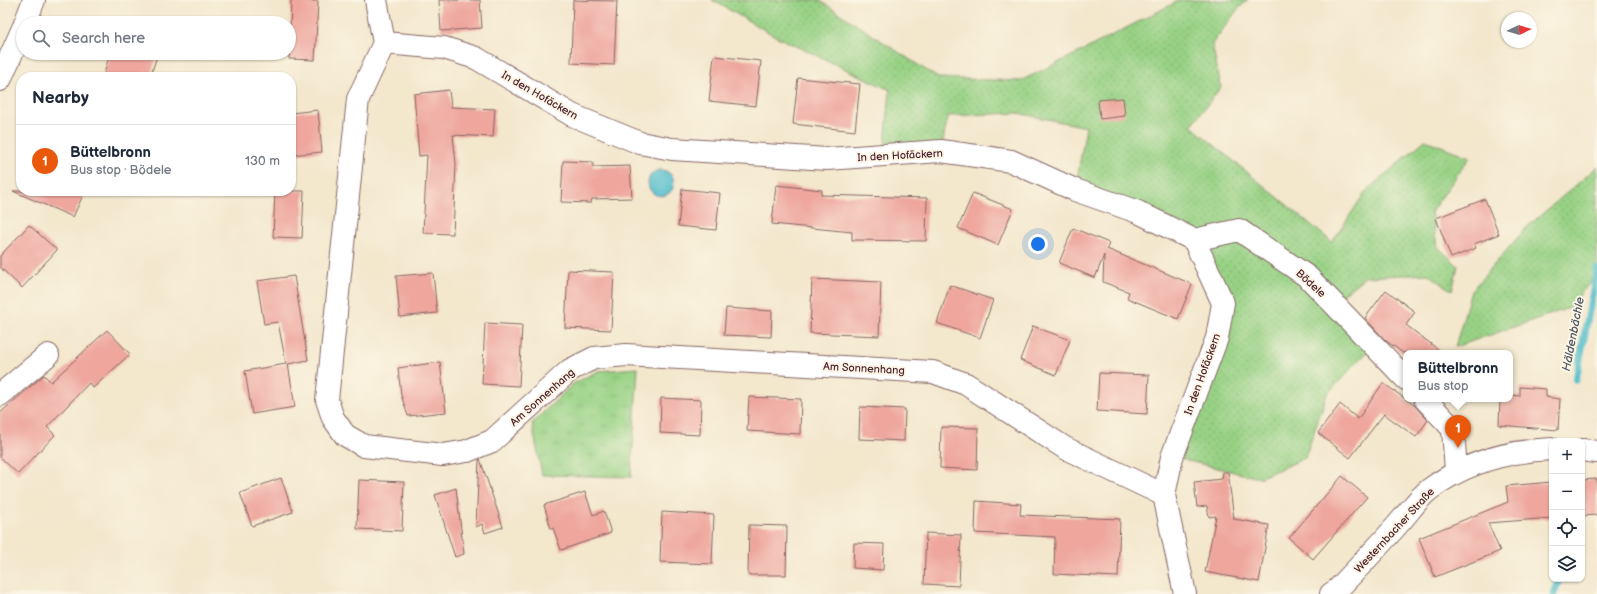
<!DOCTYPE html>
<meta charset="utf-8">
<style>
body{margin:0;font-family:"Balsamiq Sans",sans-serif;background:#f6f6f7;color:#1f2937}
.controls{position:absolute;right:12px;bottom:12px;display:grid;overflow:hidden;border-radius:8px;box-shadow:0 1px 3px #0004}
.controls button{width:36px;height:36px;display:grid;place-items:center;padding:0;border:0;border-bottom:1px solid #e0e1e3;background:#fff;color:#1f2937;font:20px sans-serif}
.compass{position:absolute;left:1501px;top:12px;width:36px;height:36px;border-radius:50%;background:#fff;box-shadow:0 1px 3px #0004;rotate:86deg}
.you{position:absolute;left:1038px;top:244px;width:14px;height:14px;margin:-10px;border:3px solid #fff;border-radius:50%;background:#1a73e8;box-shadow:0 0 0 6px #1a73e833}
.badge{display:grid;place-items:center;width:26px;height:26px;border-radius:50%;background:#ea580c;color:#fff;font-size:13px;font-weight:700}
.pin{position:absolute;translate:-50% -33px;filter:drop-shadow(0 1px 2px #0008)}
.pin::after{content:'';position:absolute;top:21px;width:14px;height:12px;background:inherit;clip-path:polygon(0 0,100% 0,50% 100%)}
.popup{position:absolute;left:1403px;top:350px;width:110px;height:52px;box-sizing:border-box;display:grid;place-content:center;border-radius:8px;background:#fff;filter:drop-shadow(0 1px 3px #0005);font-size:13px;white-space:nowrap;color:#747a83}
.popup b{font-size:15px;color:#1f2937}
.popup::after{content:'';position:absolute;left:50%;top:100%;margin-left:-8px;border:8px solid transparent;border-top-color:#fff}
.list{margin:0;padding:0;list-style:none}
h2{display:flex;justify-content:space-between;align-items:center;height:52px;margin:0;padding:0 16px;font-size:17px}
h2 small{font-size:13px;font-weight:400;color:#747a83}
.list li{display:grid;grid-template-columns:26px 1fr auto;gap:12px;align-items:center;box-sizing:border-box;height:72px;padding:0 16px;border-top:1px solid #e0e1e3}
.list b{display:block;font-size:15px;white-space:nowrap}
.list p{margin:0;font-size:13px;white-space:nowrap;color:#747a83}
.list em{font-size:13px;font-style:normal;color:#747a83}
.icon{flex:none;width:22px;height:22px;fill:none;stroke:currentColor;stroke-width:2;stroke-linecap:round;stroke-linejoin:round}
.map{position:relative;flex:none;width:1597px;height:594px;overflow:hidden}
.search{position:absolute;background:#fff;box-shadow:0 1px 3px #0004;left:16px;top:16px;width:280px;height:44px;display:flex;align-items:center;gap:10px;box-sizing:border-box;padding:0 14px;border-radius:22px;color:#747a83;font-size:15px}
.panel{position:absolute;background:#fff;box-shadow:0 1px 3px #0004;left:16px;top:72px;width:280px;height:124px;border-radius:16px}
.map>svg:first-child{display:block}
</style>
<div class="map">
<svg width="1597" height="594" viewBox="0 0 1597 594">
<defs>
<pattern id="grass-dots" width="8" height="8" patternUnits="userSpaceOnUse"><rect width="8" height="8" fill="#98d285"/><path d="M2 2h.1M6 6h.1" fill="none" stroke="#84b473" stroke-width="1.8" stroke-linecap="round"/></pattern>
<pattern id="park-tufts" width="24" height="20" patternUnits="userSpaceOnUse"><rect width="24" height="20" fill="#98d285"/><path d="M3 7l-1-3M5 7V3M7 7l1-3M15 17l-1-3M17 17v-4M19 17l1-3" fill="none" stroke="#84b473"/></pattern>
</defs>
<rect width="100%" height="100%" fill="#fcf5e5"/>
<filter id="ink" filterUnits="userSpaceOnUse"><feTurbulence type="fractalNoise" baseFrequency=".025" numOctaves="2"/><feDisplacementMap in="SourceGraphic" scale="8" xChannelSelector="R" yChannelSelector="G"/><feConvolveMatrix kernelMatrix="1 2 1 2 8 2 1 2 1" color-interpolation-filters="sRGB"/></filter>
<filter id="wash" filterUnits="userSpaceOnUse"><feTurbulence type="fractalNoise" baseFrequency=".012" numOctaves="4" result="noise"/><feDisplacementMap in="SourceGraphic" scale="16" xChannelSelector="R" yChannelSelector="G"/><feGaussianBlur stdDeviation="0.9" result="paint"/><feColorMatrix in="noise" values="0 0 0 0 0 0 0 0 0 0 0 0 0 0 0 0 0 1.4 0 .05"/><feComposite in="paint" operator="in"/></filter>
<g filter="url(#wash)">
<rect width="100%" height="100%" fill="#f3e7cc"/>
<g fill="url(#grass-dots)" stroke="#717858">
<polygon points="712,0 819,0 938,78 1020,81 1078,53 1180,0 1248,0 1238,9 1212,44 1221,87 1191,126 1332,242 1366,191 1425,140 1470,157 1431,212 1437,246 1458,266 1452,291 1428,274 1365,277 1333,302 1374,345 1327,394 1305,458 1259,478 1172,457 1223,303 1194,240 1075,190 1086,127 1017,113 948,116 941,151 884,155 890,90 775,36"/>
<polygon points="1597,167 1597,274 1569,308 1455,347 1471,291 1527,227"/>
</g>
<polygon fill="url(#park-tufts)" stroke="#717858" points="638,368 631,477 542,475 532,423 573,384 598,371"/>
<circle fill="#52becc" stroke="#4e6e7c" cx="661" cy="183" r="13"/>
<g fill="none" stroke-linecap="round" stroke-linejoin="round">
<g stroke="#52becc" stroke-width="7">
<polyline points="1576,380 1597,269"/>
<polyline points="1554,594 1559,579"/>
</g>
</g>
<g id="blocks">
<g fill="#eea69d">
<polygon points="291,0 318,1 315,60 289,59"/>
<polygon points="439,0 480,0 482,28 441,31"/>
<polygon points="573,0 617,1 614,65 571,63"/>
<polygon points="110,53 158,53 150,77 103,77"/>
<polygon points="714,56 761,61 756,106 709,101"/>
<polygon points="798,78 860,84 855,131 793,124"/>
<polygon points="449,90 451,107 495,109 493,137 453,135 456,164 453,234 423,233 427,155 419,156 414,94"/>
<polygon points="1123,98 1125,116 1100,119 1098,100"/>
<polygon points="318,110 322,152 291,155 291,113"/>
<polygon points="563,161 593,162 593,167 630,166 632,198 592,199 591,203 561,202"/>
<polygon points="776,185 822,190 821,195 927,198 926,241 852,240 852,232 772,224"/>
<polygon points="682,189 720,193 716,230 678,226"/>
<polygon points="13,191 85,191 73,217"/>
<polygon points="275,191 304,191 302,238 273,237"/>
<polygon points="973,193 1013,209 998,245 958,228"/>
<polygon points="1485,199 1499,234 1474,244 1476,248 1451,258 1436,218"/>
<polygon points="29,225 57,250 22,288 0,267 0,256"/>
<polygon points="1073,228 1109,243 1107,249 1192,284 1178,319 1127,298 1129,292 1103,282 1104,255 1095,278 1059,263"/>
<polygon points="568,270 614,272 611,330 565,328"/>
<polygon points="433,273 437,313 400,317 396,276"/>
<polygon points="294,276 308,360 288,364 295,407 252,414 245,371 286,364 278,322 264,324 257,281"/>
<polygon points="812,279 881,282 879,336 810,333"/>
<polygon points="950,285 993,300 980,338 937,323"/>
<polygon points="1386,290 1415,312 1406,325 1443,353 1403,353 1385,340 1365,318"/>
<polygon points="726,308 772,311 771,337 724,335"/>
<polygon points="485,323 522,325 519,386 482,384"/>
<polygon points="1033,326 1070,340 1056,375 1020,360"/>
<polygon points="107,330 130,354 93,388 89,383 47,427 55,435 18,474 0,457 0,413 44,375 51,382"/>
<polygon points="440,362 446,412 408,416 401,395 398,368"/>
<polygon points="1099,373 1149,375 1147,414 1097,411"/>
<polygon points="1383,383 1414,405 1428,420 1416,437 1384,414 1350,458 1318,433 1340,404 1358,419"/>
<polygon points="1520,387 1546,389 1546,397 1560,399 1558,430 1499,425 1500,399 1510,399 1510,395 1520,396"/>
<polygon points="749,397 801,399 800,434 747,431"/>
<polygon points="661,398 701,400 700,435 660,433"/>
<polygon points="860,407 905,409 904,441 859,439"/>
<polygon points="941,427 978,428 977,470 940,468"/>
<polygon points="480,459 503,527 485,533 482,524 476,527 479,460"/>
<polygon points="1223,472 1228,472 1234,519 1269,525 1259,582 1205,572 1216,516 1209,517 1207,506 1197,507 1194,482 1222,479"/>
<polygon points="1342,476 1367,497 1313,559 1289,538"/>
<polygon points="281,478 293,512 252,526 240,493"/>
<polygon points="1597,479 1597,515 1582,516 1582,480"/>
<polygon points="359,480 404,482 402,531 357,529"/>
<polygon points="1552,482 1552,518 1488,523 1500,551 1435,577 1419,538 1508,502 1506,486"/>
<polygon points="456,488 464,554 455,557 435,495"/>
<polygon points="585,492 593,515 604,511 611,533 561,550 553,528 551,529 544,505"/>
<polygon points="976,501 1021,504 1020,515 1120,519 1118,577 1054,574 1055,537 975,533"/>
<polygon points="662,512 714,515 712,564 660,562"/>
<polygon points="749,525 787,526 786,575 748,575"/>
<polygon points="926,533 961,535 959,586 924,584"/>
<polygon points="854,543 884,544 883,570 853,568"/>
</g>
</g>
</g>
<g filter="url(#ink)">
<use href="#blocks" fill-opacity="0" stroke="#856563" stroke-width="1"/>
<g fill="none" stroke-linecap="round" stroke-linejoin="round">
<defs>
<g id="minor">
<polyline points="376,0 384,43 358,99 327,400 333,418 345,435 364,446 443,455 467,451 492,441 570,370 594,358 626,355 933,372 966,384 1065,448 1164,495"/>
<polyline points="25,23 34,0"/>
<polyline points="384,43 444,48 476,58 572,115 640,143 672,149 827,159 941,151 1011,161 1075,190 1138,212 1194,240 1223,303 1217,338 1172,457 1164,495 1185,594"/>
<polyline points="0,80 23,28"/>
<polyline points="1194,240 1239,230 1308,277 1406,379"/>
<polyline points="0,395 48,355"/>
<polyline points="1425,399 1453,429 1456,471"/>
</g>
<g id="tertiary">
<polyline points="1582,450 1597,452"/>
<path d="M1331,594l6,-4c21,-22 42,-44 62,-67 10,-11 19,-25 31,-34 36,-27 78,-38 122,-40"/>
</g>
</defs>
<use href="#minor" stroke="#856563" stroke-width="24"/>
<use href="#tertiary" stroke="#856563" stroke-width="24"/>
<use href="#minor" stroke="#fff" stroke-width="22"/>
<use href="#tertiary" stroke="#fff" stroke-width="22"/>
</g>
</g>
<g text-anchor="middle" stroke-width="4" stroke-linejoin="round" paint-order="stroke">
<g font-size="11" fill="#4a1f2b" stroke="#fcf5e5">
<text transform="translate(540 95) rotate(30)" y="4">In den Hofäckern</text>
<text transform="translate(900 155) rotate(-3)" y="4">In den Hofäckern</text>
<text transform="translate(1311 283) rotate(42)" y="4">Bödele</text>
<text transform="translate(864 368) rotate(3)" y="4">Am Sonnenhang</text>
<text transform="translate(1202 374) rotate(-70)" y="4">In den Hofäckern</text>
<text transform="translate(542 397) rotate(-41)" y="4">Am Sonnenhang</text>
<text transform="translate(1394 530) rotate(-47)" y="4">Westernbacher Straße</text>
</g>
<g font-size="12" font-style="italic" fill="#4d5763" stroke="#fcf5e5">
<text transform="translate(1573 334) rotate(-79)" y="4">Häldenbächle</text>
</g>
</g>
</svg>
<div class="controls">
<button>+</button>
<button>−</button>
<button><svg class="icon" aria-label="locate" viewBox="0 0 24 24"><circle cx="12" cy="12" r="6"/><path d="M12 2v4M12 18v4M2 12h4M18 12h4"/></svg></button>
<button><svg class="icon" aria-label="layers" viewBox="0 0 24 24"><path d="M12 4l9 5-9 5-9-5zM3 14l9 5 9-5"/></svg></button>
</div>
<svg class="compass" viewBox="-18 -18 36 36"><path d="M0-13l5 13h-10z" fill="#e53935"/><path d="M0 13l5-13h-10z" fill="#747a83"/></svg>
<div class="you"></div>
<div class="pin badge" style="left:1458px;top:448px">1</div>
<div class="popup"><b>Büttelbronn</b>Bus stop</div>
<div class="search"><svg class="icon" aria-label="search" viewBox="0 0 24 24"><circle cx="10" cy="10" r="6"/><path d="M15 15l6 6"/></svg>Search here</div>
<section class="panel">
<h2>Nearby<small></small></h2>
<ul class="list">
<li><span class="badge">1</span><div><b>Büttelbronn</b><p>Bus stop · Bödele</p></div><em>130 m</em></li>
</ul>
</section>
</div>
